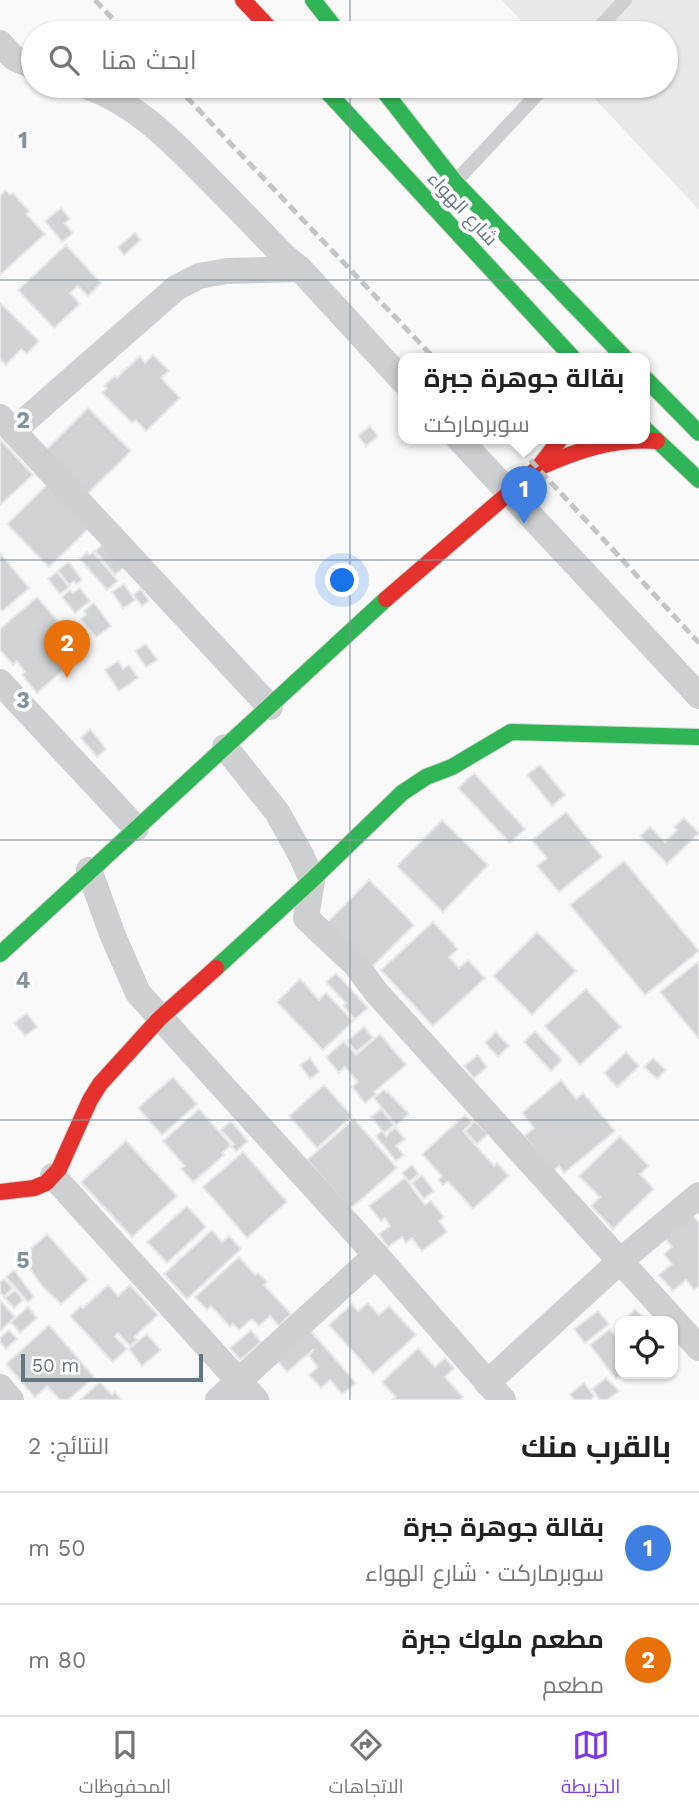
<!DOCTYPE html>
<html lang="ar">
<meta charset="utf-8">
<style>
body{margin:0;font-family:"Work Sans",Cairo,sans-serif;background:#f6f6f6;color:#222;direction:rtl}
.controls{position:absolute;right:21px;bottom:21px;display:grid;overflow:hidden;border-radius:14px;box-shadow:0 2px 5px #0004}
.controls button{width:63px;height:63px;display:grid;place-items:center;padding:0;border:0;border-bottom:2px solid #e0e0e0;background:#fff;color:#222;font:35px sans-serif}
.scale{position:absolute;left:21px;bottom:18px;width:182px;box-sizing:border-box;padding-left:7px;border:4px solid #657683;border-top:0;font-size:19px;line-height:24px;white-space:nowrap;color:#657683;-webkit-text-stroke:5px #fff;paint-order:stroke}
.you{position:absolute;left:343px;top:581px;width:24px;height:24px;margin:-18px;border:5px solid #fff;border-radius:50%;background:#1a73e8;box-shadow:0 0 0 10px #1a73e833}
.badge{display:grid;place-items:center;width:46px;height:46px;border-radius:50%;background:#7c3aed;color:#fff;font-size:23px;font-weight:700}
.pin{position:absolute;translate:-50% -58px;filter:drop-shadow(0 2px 4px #0008)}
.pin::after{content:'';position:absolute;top:37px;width:24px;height:21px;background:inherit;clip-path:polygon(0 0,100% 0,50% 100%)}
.popup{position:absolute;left:398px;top:353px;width:252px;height:91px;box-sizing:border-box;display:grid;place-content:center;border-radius:14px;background:#fff;filter:drop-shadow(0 2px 5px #0005);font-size:23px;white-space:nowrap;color:#767676}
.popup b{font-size:26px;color:#222}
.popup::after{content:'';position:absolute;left:50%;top:100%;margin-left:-14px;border:14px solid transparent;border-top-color:#fff}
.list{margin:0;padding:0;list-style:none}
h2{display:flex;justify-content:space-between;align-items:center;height:91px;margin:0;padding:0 28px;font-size:30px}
h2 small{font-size:23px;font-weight:400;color:#767676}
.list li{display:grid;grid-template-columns:46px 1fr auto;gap:21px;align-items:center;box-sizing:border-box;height:112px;padding:0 28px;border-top:2px solid #e0e0e0}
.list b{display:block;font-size:26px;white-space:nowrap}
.list p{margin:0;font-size:23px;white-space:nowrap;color:#767676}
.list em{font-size:23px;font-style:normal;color:#767676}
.icon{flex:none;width:38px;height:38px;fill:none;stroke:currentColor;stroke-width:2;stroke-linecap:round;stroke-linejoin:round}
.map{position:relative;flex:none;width:699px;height:1400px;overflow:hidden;direction:ltr}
.search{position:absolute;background:#fff;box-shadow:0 2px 5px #0004;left:21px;right:21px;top:21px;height:77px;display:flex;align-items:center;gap:18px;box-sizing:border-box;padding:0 24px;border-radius:38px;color:#767676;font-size:26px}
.sheet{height:315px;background:#fff}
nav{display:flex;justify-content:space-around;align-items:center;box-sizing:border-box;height:98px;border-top:2px solid #e0e0e0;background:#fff;font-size:19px;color:#767676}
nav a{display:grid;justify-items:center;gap:4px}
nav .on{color:#7c3aed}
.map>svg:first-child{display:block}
</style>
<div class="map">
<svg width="699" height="1400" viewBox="0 0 699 1400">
<rect width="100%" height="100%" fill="#f9f9f9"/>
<polygon fill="#e8e9e9" points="502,0 699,0 699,210 583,86 666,86 666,33 533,33"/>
<g fill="#d0d2d3" stroke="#e8e8e8" stroke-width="2">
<polygon points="6,190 10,195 13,193 29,211 26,214 45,234 0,275 0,196"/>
<polygon points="61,208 70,219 64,223 73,233 62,242 45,221"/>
<polygon points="135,233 141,240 124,255 118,247"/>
<polygon points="66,245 101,283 88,296 78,286 70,293 80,304 54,328 18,290"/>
<polygon points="0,303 39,341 27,354 21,349 6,365 0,359"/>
<polygon points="153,355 169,371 161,378 180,398 146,431 136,420 132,423 102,393 107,388 104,386 115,376 117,378 140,356 145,363"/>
<polygon points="88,408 131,451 85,496 43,453"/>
<polygon points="370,426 378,436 366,446 358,436"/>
<polygon points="0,439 33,475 0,505"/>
<polygon points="51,481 93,524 49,567 7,524"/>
<polygon points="104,543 125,566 115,575 95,551"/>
<polygon points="87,552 89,555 93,552 118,581 107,590 80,559"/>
<polygon points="0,553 29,588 3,611 0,608"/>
<polygon points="69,562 82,580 76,584 74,581 69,585 58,570"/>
<polygon points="57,572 69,587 60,594 48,579"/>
<polygon points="124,584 135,600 123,608 112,592"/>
<polygon points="80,588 90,601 75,613 62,597 70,590 73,593"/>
<polygon points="141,589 149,601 142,606 133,595"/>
<polygon points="37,597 84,652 37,693 22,675 25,672 17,661 13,665 0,650 0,629"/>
<polygon points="94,603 111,626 96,637 81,619 86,615 84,611"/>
<polygon points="146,644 157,660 146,667 135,651"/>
<polygon points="118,661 123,669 129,665 138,678 119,691 105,670"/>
<polygon points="90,729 106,749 97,757 81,738"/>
<polygon points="540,765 565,795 552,806 527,775"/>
<polygon points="474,773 525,829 510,843 458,788"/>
<polygon points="566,812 602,857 559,892 537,866 547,858 532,840"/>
<polygon points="684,818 699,833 667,864 640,836 650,827 665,842 677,830 674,827"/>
<polygon points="442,820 488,865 443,912 397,866"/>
<polygon points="624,861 699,951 645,995 570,905"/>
<polygon points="369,880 414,925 371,968 326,924"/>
<polygon points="433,922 458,949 449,957 459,968 468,960 485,978 433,1026 381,970"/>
<polygon points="537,932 576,971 532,1015 493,976"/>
<polygon points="699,961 699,1037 698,1038 660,992"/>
<polygon points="336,973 368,1008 355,1019 343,1006 346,1003 326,982"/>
<polygon points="300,979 319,1000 326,993 353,1021 323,1050 277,1002"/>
<polygon points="586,989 621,1027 580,1065 545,1026"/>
<polygon points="27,1013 37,1027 25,1036 14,1023"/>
<polygon points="364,1027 373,1038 356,1052 347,1041"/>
<polygon points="535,1031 562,1060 551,1071 524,1042"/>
<polygon points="496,1032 509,1046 498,1057 485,1043"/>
<polygon points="380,1034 406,1065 374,1092 376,1094 365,1103 352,1087 358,1082 345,1067 339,1073 326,1057 344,1041 356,1055"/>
<polygon points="626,1052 639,1066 617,1087 604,1073"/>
<polygon points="478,1055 487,1067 474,1078 464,1066"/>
<polygon points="310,1058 319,1072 310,1079 300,1065"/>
<polygon points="653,1058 666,1070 657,1079 644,1067"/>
<polygon points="173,1077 197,1104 162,1135 138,1108"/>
<polygon points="561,1080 576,1099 583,1093 615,1131 564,1173 559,1166 553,1171 524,1136 534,1128 522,1113"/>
<polygon points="324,1085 352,1116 317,1148 289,1116"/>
<polygon points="384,1090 387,1093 388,1092 409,1114 396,1125 374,1098"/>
<polygon points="199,1109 231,1145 222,1153 224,1155 193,1182 181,1169 185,1166 163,1141"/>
<polygon points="381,1109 394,1125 384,1133 371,1117"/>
<polygon points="465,1115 472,1123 463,1131 494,1166 497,1163 509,1176 473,1209 448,1181 443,1185 438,1180 442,1176 422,1154"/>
<polygon points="354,1119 397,1168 350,1209 307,1160"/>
<polygon points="231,1121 248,1141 236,1152 231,1146 234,1144 221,1130"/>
<polygon points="475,1121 488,1134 477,1144 465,1131"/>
<polygon points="395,1127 405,1139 396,1146 404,1155 396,1161 376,1136 382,1131 386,1136"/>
<polygon points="620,1136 649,1166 640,1174 654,1189 613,1229 591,1206 600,1197 579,1176"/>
<polygon points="126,1141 177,1196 132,1237 81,1182"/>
<polygon points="243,1152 287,1202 247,1238 203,1187"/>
<polygon points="412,1165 419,1174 409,1182 402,1173"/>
<polygon points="422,1175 434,1191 424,1199 412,1183"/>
<polygon points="405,1178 425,1205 431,1201 444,1217 439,1221 447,1232 422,1251 412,1238 406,1243 402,1237 388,1247 379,1234 390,1226 385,1218 381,1221 369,1206"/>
<polygon points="187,1206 206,1227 167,1263 147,1242"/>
<polygon points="686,1208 699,1223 699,1286 694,1290 686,1280 673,1291 659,1275 672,1264 664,1254 672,1247 659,1231"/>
<polygon points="212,1230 222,1242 229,1236 241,1249 187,1299 164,1274"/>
<polygon points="47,1234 88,1280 61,1304 42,1286 22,1257"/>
<polygon points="239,1257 255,1275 258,1273 267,1282 264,1285 291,1314 279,1326 270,1316 259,1326 252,1319 239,1330 233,1324 230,1327 211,1306 207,1310 195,1297"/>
<polygon points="14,1270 34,1297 28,1302 6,1277"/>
<polygon points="4,1279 13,1288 4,1297 0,1292 0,1282"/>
<polygon points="108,1285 118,1296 130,1285 158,1315 134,1337 137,1340 130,1346 118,1333 115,1336 127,1349 113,1362 70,1316 81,1306 83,1308"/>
<polygon points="15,1290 23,1300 14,1308 5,1298"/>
<polygon points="0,1300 15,1317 0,1331"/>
<polygon points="368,1303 379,1315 389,1306 416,1335 373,1374 329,1325 352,1304 358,1311"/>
<polygon points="28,1307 37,1318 20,1333 11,1322"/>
<polygon points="635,1309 647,1320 645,1321 624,1321"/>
<polygon points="598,1311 609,1324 585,1343 574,1329"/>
<polygon points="49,1325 94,1377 68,1400 60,1400 47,1386 35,1397 6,1364"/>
<polygon points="610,1329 620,1343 620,1374 623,1374 616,1379 590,1345"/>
<polygon points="9,1330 17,1339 6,1349 0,1342 0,1338"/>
<polygon points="251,1330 261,1342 240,1360 230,1348"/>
<polygon points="310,1330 356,1383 342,1394 330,1380 321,1388 309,1375 318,1367 309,1356 314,1349 287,1372 276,1359"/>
<polygon points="147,1334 161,1350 142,1366 129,1349"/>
<polygon points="418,1348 435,1367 445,1358 454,1368 445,1377 463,1397 460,1400 392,1400 396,1397 382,1382"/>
<polygon points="606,1378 619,1391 607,1400 600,1400 592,1389"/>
<polygon points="100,1382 112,1395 115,1392 122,1400 80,1400"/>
<polygon points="584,1383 594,1396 591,1400 574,1400 570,1394"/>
</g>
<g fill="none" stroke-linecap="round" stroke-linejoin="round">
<defs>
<g id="fast">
<polyline points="313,0 339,33"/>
<polyline points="322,86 573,358"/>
<polyline points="380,86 455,182 625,358"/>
<polyline points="645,378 699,433"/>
<polyline points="645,429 699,480"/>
<polyline points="0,954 386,599"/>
<polyline points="216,968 312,880 402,793 426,777 452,767 511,732 699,737"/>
</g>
<g id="jam">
<polyline points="243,0 274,33"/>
<path d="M538,468c40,-18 75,-30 119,-27"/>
<polyline points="386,599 538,468 561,438"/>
<polyline points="0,1192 34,1188 46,1183 59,1169 90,1100 100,1084 159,1019 216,968"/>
</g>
</defs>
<use href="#fast" stroke="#d5d6d7" stroke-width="18"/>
<use href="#jam" stroke="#d5d6d7" stroke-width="18"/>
<g stroke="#cecfd0" stroke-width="14">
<polyline points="594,33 625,0"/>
<polyline points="456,181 545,86"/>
</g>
<g stroke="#cecfd0" stroke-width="26">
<polyline points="0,43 14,58 33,66"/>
<path d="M86,86c51,18 87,56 124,94 25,25 50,51 75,77l15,12 103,112"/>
<polyline points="0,417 270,707"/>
<polyline points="13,431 176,288 199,276 227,271 300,269"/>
<polyline points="458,438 699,696"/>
<polyline points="0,682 136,828"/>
<polyline points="225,747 277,812 301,855 312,880 306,918 356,965 376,992 699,1348"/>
<polyline points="89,870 113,936 138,993 376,1255 503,1400"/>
<polyline points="53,1176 256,1400"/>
<polyline points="487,1383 619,1262 699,1195"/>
<polyline points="0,1387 11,1400"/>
<polyline points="218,1400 376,1255"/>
</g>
<use href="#fast" stroke="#30b455" stroke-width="16"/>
<use href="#jam" stroke="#e5322d" stroke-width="16"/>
<g stroke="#c3c5c6" stroke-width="5" stroke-dasharray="10 5" stroke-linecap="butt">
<polyline points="95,0 126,33"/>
<polyline points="176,86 434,358"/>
<polyline points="510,438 699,643"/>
</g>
</g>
<path fill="none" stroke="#84929c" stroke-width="2" stroke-opacity="0.55" d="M350,0v33M350,86v1314M0,280h699M0,560h699M0,840h699M0,1120h699"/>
<g text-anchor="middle" stroke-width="7" stroke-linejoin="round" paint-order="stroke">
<g font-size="19" fill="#657683" stroke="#fff">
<text transform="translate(463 208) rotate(47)" y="7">شارع الهواء</text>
</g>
</g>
<g font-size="23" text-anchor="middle" font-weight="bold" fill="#84929c" stroke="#fff" stroke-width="7" stroke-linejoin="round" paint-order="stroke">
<text x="23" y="148">1</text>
<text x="23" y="428">2</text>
<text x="23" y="708">3</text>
<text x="23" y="988">4</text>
<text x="23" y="1268">5</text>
</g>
</svg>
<div class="controls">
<button><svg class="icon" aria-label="locate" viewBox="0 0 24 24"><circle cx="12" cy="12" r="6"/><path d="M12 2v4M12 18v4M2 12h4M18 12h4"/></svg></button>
</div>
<div class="scale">50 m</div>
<div class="you"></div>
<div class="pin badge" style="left:524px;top:524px;background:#3f7fe0">1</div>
<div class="popup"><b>بقالة جوهرة جبرة</b>سوبرماركت</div>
<div class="pin badge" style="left:67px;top:678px;background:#e8710a">2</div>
<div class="search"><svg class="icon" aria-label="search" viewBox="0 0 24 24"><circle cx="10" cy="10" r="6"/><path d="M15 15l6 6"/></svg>ابحث هنا</div>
</div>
<section class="sheet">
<h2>بالقرب منك<small>النتائج: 2</small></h2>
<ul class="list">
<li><span class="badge" style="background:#3f7fe0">1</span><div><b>بقالة جوهرة جبرة</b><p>سوبرماركت · شارع الهواء</p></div><em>50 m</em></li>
<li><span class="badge" style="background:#e8710a">2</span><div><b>مطعم ملوك جبرة</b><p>مطعم</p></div><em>80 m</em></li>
</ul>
</section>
<nav>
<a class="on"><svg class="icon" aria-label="map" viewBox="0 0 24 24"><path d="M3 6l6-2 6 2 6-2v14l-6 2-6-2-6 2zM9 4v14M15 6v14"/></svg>الخريطة</a>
<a><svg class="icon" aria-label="directions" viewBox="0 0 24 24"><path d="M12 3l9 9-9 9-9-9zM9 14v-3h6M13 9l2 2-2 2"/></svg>الاتجاهات</a>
<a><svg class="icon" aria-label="saved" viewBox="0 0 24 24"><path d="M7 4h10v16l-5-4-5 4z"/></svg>المحفوظات</a>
</nav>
